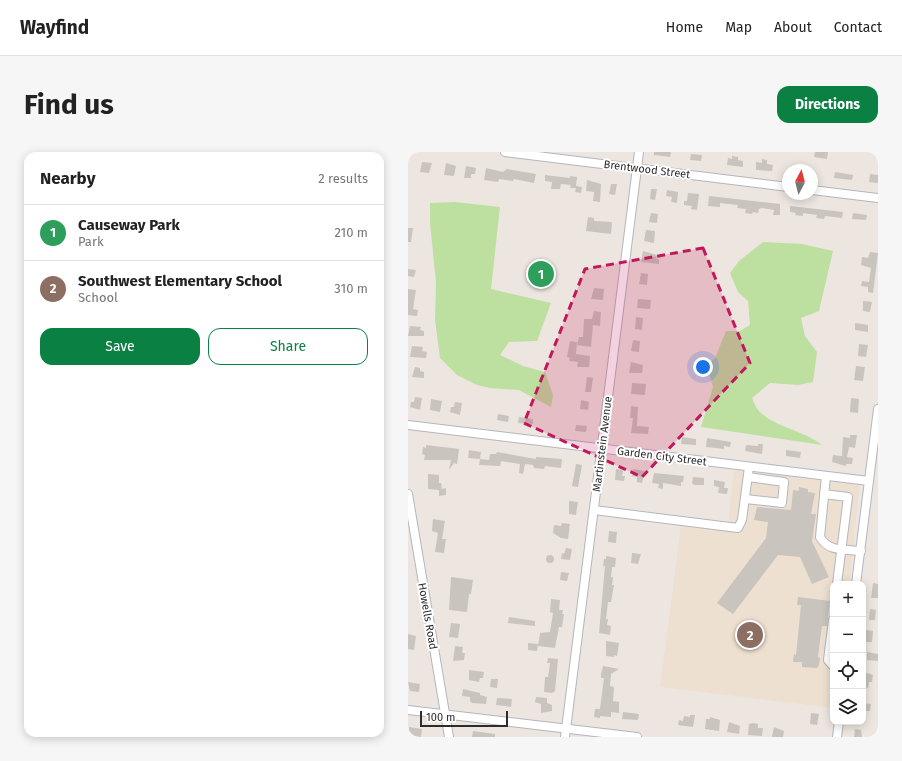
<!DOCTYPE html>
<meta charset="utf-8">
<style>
body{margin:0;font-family:"Fira Sans",sans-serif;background:#f6f6f6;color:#222}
.controls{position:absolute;right:12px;bottom:12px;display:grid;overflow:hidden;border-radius:8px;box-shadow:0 2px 10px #0003}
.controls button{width:36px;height:36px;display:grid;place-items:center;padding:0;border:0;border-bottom:1px solid #e0e0e0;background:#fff;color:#222;font:20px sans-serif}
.compass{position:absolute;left:374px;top:12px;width:36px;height:36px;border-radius:50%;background:#fff;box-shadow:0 2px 10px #0003;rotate:7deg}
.scale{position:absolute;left:12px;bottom:10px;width:88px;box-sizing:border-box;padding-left:4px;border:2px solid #2c2c2c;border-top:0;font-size:11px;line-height:14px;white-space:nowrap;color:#2c2c2c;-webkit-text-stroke:3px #fff;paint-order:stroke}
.you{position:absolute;left:295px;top:215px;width:14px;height:14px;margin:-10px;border:3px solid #fff;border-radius:50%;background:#1a73e8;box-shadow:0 0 0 6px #1a73e833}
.badge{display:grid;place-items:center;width:26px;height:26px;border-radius:50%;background:#0b8043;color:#fff;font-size:13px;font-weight:700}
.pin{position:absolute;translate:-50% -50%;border:2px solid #fff;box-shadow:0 1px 4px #0006}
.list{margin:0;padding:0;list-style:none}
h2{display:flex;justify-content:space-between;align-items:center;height:52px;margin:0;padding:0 16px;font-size:17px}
h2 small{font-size:13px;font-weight:400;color:#767676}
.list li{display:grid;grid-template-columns:26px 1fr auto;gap:12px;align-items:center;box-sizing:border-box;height:56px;padding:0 16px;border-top:1px solid #e0e0e0}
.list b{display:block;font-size:15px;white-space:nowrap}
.list p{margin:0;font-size:13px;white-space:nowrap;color:#767676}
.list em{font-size:13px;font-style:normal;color:#767676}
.actions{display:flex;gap:8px;padding:12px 16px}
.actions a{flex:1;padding:9px 0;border:1px solid #0b8043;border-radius:12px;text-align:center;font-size:14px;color:#0b8043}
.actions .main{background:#0b8043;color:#fff}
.icon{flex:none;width:22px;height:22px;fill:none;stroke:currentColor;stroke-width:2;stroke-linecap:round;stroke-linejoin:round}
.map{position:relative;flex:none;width:470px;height:585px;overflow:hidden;border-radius:12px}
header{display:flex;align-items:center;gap:24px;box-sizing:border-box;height:56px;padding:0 20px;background:#fff;border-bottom:1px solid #e0e0e0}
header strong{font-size:19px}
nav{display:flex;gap:22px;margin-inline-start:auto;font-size:14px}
.intro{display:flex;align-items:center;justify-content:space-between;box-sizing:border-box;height:96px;padding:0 24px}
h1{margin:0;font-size:28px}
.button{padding:10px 18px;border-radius:12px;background:#0b8043;color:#fff;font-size:14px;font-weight:700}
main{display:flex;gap:24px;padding:0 24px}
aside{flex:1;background:#fff;border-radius:12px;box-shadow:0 2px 10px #0003}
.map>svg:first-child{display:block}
</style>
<header>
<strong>Wayfind</strong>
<nav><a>Home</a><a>Map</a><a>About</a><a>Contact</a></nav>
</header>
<div class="intro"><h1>Find us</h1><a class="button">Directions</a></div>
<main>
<aside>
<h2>Nearby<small>2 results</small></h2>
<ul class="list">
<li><span class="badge" style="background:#2e9e5b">1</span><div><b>Causeway Park</b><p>Park</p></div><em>210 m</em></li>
<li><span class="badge" style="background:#8d6e63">2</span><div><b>Southwest Elementary School</b><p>School</p></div><em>310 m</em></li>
</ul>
<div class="actions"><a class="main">Save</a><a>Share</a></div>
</aside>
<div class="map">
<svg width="470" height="585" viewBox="0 0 470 585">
<rect width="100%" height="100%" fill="#ede6e0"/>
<polygon fill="#ede0d1" points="326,318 452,333 441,432 425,432 425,556 252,535 273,374 319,379"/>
<g fill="#bddfa0">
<polygon points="47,50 92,55 83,137 143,151 129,189 101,190 92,203 115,214 137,220 145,243 143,255 111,238 82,236 69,233 49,223 32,206 27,168 28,130 22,71 22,51"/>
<path d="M355,90l39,2 31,7 -14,60 -18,7 4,18 12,16 -4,30 -15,3 -28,-2 -18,15c2,4 4,11 8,14 15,15 44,19 62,33l-121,-18 12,-40 -6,-21 8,-8 11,-27h14l10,-6 -2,-24 -10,-9 -8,-19 9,-12z"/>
</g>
<g fill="#c9c4be">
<polygon points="246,0 263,0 262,5 246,3"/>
<polygon points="407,0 420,0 419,7 406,5"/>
<polygon points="283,2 294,3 293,9 282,8"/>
<polygon points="324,4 330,5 330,8 335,9 335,15 319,13 320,6 324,7"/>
<polygon points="354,7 359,8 359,12 365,13 364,19 348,18 348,10 354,11"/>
<polygon points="14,10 24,11 21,21 12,20"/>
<polygon points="38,11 48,14 46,24 36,23"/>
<polygon points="58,14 68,16 67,22 63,22 63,26 56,26"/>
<polygon points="78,16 95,20 99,17 128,22 126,31 106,27 105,29 91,27 90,30 76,28"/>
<polygon points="427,20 445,23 444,28 426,26"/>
<polygon points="462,22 470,23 470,31 461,30"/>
<polygon points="137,23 162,26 162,24 169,25 168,34 174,35 173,41 167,40 168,36 162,36 163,33 153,32 152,37 143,37 144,30 137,29"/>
<polygon points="179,28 193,32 192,50 185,49 186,40 178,39"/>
<polygon points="203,32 209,32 207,43 201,42"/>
<polygon points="243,37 249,37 247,48 242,47"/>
<polygon points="259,38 270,40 269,51 263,50 264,45 258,44"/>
<polygon points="280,41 291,42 289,58 283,57 284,54 276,53 276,49 279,49"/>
<polygon points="301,44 372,52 372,63 365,63 366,58 354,56 351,57 350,61 345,60 344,62 337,61 338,57 329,56 330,53 312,51 312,55 300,54"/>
<polygon points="382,54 435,60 434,66 417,64 416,67 408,66 409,63 395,61 395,64 387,63 388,61 382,60"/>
<polygon points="243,61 250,62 249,71 241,70"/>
<polygon points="445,61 459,63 458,68 444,67"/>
<polygon points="180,65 186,66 186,69 204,70 203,82 178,79"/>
<polygon points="0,76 5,76 3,90 0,90"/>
<polygon points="238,78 247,79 246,91 236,89"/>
<polygon points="235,99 249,103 248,107 251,107 251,112 233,110"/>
<polygon points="462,100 470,101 465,141 460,140 460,135 453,134 454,129 461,130 463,116 453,113 454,105 460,106"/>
<polygon points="0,117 8,118 6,125 0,124"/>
<polygon points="233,121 240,122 239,133 231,132"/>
<polygon points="186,136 196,137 195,148 183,147"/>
<polygon points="0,137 8,138 5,157 10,158 9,164 0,163"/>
<polygon points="230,147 243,148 242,157 229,156"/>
<polygon points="455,149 464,150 462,160 455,159"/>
<polygon points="186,159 193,160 192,174 185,173 183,195 169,193 171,185 175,185 176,167 184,167"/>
<polygon points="228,165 235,166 234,178 227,177"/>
<polygon points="447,171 460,173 460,180 447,178"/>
<polygon points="2,174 13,175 12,178 16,179 16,184 0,184"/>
<polygon points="225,188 232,189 231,200 223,199"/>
<polygon points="162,189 169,190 168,202 182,204 181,215 169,215 170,210 161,209 162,206 159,205"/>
<polygon points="451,192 460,193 458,205 450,204"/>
<polygon points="4,194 15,195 14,199 19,200 18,206 2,205"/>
<polygon points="223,210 235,213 234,221 221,221"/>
<polygon points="448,214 457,215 455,229 446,228"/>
<polygon points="7,215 12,216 12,219 16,220 16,226 4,225"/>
<polygon points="179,225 185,226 183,240 177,240"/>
<polygon points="224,231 238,232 237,243 223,242"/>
<polygon points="7,245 14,246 12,258 2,255 3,250 6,250"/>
<polygon points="443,246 451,247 450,261 442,260"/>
<polygon points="23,247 34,249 32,260 22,258"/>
<polygon points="173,248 181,250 180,258 172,257"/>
<polygon points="47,250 54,251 52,263 42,260 43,255 46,255"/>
<polygon points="223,254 230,255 229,274 241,275 240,282 223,281 225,266 222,266"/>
<polygon points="90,262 101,264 100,270 89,268"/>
<polygon points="111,265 125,267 125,272 110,271"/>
<polygon points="168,273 179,274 178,280 167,279"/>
<polygon points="442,283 449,283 447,296 441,295 439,305 445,306 444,312 438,312 438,314 424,310 425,303 434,304 435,285 442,286"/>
<polygon points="274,285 288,287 288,293 273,292"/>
<polygon points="299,286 323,290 322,295 316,294 316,297 298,295"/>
<polygon points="350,292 355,292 354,302 337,299 338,293 350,294"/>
<polygon points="18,293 51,297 49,312 46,311 41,318 43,308 16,308 17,303 14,302 15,295 18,296"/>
<polygon points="61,298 73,300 72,307 60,306"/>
<polygon points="378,298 393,300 392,306 378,304"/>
<polygon points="89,300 122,306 128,307 128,305 154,307 153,316 137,314 136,317 126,316 125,313 117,312 115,322 111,321 112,312 93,309 92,314 71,313 72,307 81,308 82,302 88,302"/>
<polygon points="168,312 174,313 170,335 164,334"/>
<polygon points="208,317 215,318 214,324 217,324 216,329 207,328"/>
<polygon points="225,317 237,319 234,331 229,330 229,325 224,324"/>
<polygon points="246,321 276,324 275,330 273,330 273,334 255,331 255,337 250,336 251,332 244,331"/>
<polygon points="20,322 31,323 31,331 33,331 34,337 38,336 38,343 31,344 31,338 20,337"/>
<polygon points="285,325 296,326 296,333 286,333 284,331"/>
<polygon points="306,328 317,330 316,336 320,336 319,342 310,341 311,335 306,334"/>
<polygon points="391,335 400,337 400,340 407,341 403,362 408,362 404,389 421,425 404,432 392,405 370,403 325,462 309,451 358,386 360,370 346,368 349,355 383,358 385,338 391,339"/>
<polygon points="161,349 170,350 168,363 161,362"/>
<polygon points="25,367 37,369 34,387 38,387 36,401 27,400 30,381 24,379"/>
<polygon points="154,371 162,372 160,387 153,386 145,381 146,373 153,374"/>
<polygon points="201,379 209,380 208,391 200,390"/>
<polygon points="158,396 164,397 162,408 153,407 154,401 156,402"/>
<polygon points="224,401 233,402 230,412 223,411"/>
<circle cx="142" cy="407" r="4"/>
<polygon points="198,404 208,406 207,415 204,415 203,425 205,425 204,433 206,433 203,450 200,450 198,467 200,467 199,473 203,474 202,483 191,481 197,414 195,414 196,407 198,407"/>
<polygon points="153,420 161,421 159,429 152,428"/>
<polygon points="43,425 65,428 63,442 61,442 59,460 41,458"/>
<polygon points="465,431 470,432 470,446 463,446"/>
<polygon points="390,445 422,449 419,474 414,474 410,505 412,506 411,513 409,516 394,515 394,510 385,510 386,502 388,503 393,453 389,453"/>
<polygon points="143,447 152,448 151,458 155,458 154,462 156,462 154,475 151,475 147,496 130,494 132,481 142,480 145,461 142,460"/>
<polygon points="462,457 468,458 467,468 461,468"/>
<polygon points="101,465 127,469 127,474 100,471"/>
<polygon points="43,471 52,472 50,486 41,485"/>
<polygon points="457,478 465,479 464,490 458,490"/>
<polygon points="0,482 8,484 6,498 0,497"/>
<polygon points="198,489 211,491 209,504 206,503 206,505 198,504"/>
<polygon points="120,491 130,492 129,499 120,498"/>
<polygon points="47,494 55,495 54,501 57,501 56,508 45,509"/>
<polygon points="459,500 470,502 470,509 459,508"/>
<polygon points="140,506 150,507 147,539 144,541 136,540 137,525 140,525 142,511 139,511"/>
<polygon points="195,514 211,517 203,522 202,534 206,535 205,549 211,550 211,561 203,560 203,565 192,564 192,566 186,565 187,557 192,557 196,526 193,526 193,522"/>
<polygon points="61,518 76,520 75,526 72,526 71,530 61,528"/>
<polygon points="455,520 465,523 464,530 461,530 460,536 455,535"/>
<polygon points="83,527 90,527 89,536 82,535"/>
<polygon points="0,530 12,532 11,540 2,539"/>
<polygon points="55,537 72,541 72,543 79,545 78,552 64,551 62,549 62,545 54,544"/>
<polygon points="128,545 139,546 139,551 144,553 144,559 133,561 133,552 127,550"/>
<polygon points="89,546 104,547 103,555 88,553"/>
<polygon points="455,551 463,552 462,559 455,559"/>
<polygon points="215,560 231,562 230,568 214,567"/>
<polygon points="403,561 411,562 409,573 402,572"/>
<polygon points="282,563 287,563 285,575 270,573 271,568 275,569 276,564 282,565"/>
<polygon points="302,565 312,568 311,579 297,577 298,567 302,567"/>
<polygon points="321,570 332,574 331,582 319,580"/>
<polygon points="345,571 350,572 350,576 355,576 354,584 340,583 341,572"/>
<polygon points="1,575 14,577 13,585 1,583"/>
<polygon points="366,575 376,579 375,585 364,585"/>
<polygon points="447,577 453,578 454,585 446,585"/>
<polygon points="65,579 87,582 87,585 64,585"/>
</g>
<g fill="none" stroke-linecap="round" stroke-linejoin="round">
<defs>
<g id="minor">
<polyline points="97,0 380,35"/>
<polyline points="404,38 470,46"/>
<polyline points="0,273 461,329"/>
<path d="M418,324l-6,61c8,15 25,12 41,14"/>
<polyline points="0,342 41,585"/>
<polyline points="416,342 440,345 429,432"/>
<polyline points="337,347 374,351 376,330 340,325"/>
<polyline points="186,358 330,376 334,368 341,315"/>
<polyline points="448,432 470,257"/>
<polyline points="425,468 420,508 425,514"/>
<polyline points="0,558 229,585"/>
<polyline points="157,585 231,0"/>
<polyline points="429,585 431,570"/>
</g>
</defs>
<use href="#minor" stroke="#b3b6be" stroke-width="10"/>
<use href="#minor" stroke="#fff" stroke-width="8"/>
</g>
<path fill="#c2185b" fill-opacity="0.2" stroke="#c2185b" stroke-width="3" stroke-dasharray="8 5" stroke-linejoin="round" d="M295,96l47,115 -108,114 -118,-54 61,-154z"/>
<g text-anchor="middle" stroke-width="4" stroke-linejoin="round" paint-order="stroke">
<g font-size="11" fill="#2c2c2c" stroke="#fff">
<text transform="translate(239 17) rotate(7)" y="4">Brentwood Street</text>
<text transform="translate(194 292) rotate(-83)" y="4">Martinstein Avenue</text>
<text transform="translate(254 304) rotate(7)" y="4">Garden City Street</text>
<text transform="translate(20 464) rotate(80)" y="4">Howells Road</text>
</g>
</g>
</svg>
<div class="controls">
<button>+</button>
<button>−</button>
<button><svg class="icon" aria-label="locate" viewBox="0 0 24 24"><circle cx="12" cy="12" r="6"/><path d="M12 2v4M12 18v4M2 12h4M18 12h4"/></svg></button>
<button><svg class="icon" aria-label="layers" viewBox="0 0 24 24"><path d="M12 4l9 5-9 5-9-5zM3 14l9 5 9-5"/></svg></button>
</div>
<svg class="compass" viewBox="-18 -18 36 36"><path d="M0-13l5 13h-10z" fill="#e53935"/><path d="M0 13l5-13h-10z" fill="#767676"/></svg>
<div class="scale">100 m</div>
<div class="you"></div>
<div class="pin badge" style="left:133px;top:122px;background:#2e9e5b">1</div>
<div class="pin badge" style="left:342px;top:483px;background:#8d6e63">2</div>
</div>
</main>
